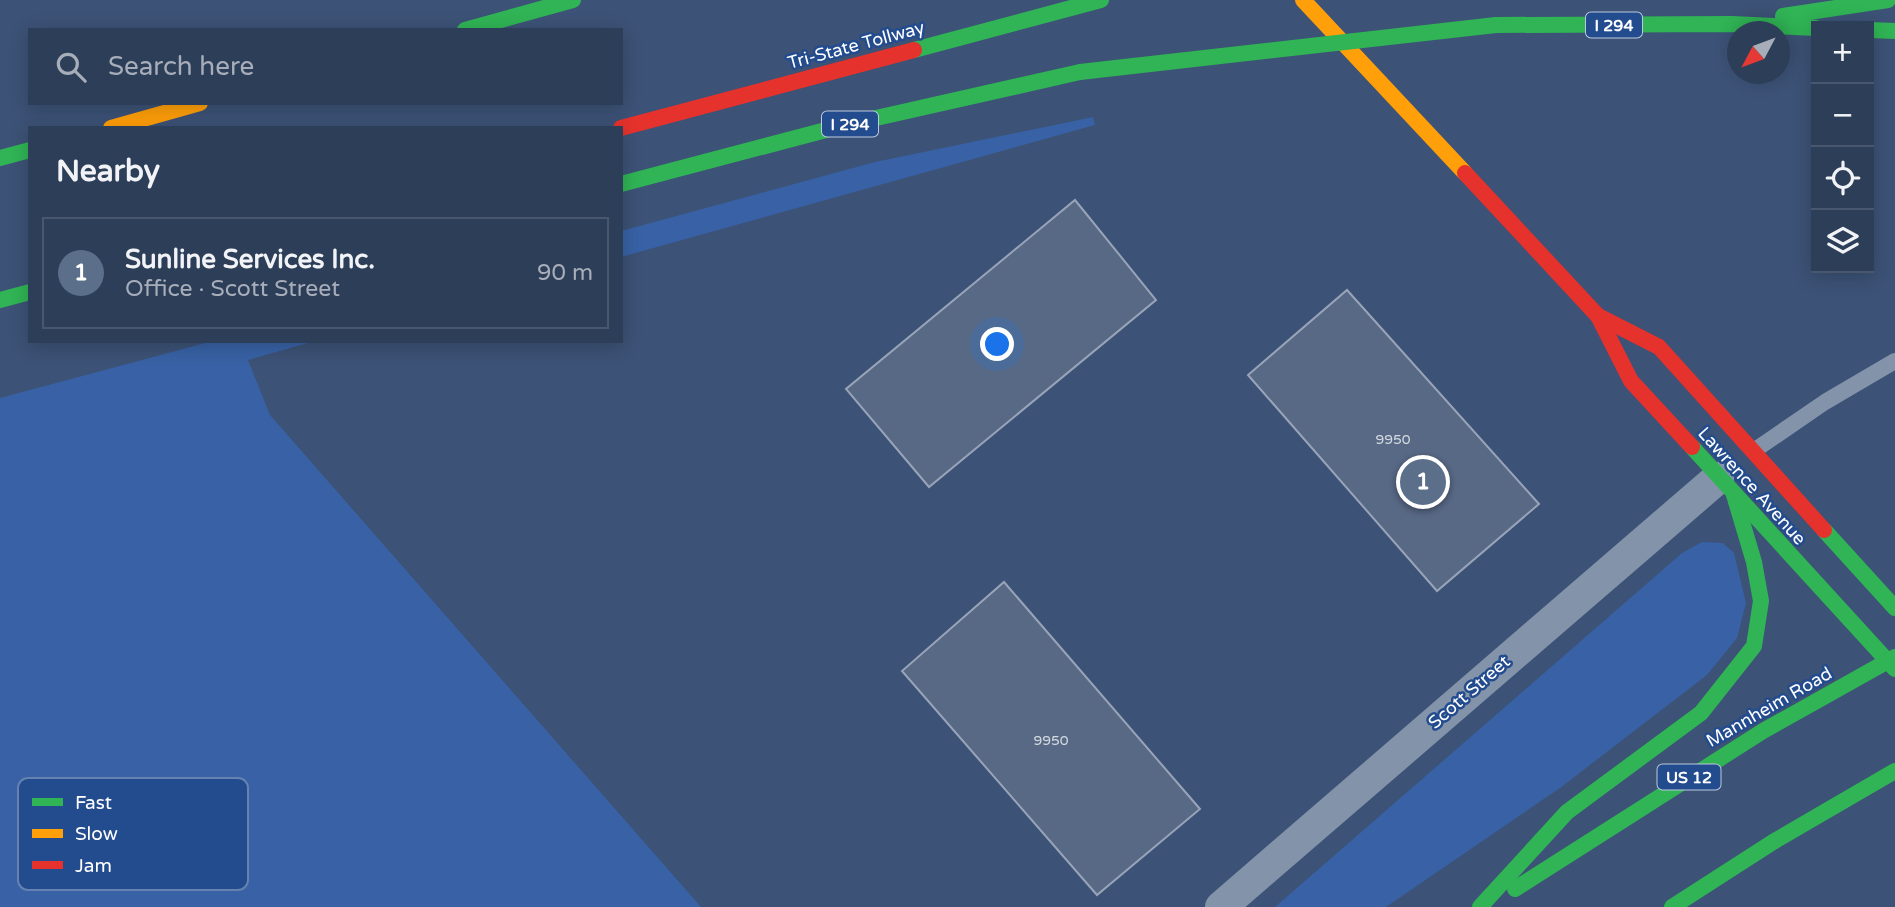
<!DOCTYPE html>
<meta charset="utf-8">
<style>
body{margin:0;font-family:"Varela Round",sans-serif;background:#394961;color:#f1f3f6}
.controls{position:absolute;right:21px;top:21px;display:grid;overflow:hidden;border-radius:0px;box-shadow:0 4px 18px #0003}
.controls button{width:63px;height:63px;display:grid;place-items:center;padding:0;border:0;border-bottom:2px solid #48576e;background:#2d3e58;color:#f1f3f6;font:35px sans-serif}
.compass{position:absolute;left:1727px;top:21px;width:63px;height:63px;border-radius:50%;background:#2d3e58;box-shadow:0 4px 18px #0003;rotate:229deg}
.you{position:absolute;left:998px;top:345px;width:24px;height:24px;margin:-18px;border:5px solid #fff;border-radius:50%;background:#1a73e8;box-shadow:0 0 0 10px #1a73e833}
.badge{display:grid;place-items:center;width:46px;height:46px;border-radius:50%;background:#8bbbb9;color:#fff;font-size:23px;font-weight:700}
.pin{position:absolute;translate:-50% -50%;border:4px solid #fff;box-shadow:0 2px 7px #0006}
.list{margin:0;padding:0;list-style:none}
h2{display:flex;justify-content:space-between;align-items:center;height:91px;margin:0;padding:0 28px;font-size:30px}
h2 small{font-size:23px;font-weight:400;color:#a7aeba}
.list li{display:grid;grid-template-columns:46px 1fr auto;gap:21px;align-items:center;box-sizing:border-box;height:112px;margin:0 14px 14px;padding:0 14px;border:2px solid #48576e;border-radius:0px}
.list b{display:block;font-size:26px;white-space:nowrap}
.list p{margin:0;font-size:23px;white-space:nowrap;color:#a7aeba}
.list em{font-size:23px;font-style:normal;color:#a7aeba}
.icon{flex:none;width:38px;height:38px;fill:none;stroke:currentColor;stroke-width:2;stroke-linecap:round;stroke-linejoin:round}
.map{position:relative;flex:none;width:1895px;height:907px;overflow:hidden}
.search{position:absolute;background:#2d3e58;box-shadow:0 4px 18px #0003;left:28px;top:28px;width:595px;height:77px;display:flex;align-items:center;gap:18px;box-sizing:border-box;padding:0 24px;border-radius:0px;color:#a7aeba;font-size:26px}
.panel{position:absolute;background:#2d3e58;box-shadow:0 4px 18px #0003;left:28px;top:126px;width:595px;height:217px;border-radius:0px}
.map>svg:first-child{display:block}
</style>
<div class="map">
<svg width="1895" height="907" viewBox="0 0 1895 907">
<rect width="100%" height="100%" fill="#3c5276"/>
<g fill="#3862a5">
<polygon points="1093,117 1095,125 621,257 621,231 875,162"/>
<polygon points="213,341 315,341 248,360 270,415 701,907 0,907 0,398"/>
<polygon points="1702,542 1723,543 1734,553 1746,603 1737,638 1707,675 1560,788 1386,907 1275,907 1682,553"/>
</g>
<g fill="#586986" stroke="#98a4b8" stroke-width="2">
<polygon points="1075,200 1156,300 929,487 846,389"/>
<polygon points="1347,290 1539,504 1437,591 1248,375"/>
<polygon points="1004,582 1200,809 1097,895 902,671"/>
</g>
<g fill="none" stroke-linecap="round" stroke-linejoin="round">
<polyline stroke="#8393a9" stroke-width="16" points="1755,450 1825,402 1895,361"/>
<polyline stroke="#8393a9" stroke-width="32" points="1221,907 1718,478"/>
<g stroke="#30b455" stroke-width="16">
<polyline points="1783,16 1888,0"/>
<polyline points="1496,25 1732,24 1816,28"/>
<polyline points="465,30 573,0"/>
<polyline points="1869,30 1895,31"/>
<polyline points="914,50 1101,0"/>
<polyline points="0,158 30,150"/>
<polyline points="621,184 845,125 1080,72"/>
<polyline points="0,300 30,292"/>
<polyline points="1692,447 1895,669"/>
<polyline points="1824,530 1895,608"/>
<polyline points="1515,889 1763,731 1895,657"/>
<polyline points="1480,907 1567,812 1701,713 1754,646 1761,601 1754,562 1734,495"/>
<polyline points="1672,907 1773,842 1895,771"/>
</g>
<g stroke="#ff9f0a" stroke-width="16">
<polyline points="1303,0 1465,173"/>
<polyline points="111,128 200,103"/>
</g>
<g stroke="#e5322d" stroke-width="16">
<polyline points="621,128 914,50"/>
<polyline points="1465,173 1598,316 1631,381 1692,447"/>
<polyline points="1598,316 1659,347 1824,530"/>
</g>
<polyline stroke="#30b455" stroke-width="16" points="1080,72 1496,25"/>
</g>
<g text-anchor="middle" stroke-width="5" stroke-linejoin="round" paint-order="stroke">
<g font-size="14" fill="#d5dae1">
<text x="1393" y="444">9950</text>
<text x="1051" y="745">9950</text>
</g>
<g fill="#234c8f" stroke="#bdc9dd" stroke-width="2">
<rect x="1586" y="12.5" width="56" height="25" rx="5"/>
<rect x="822" y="111.5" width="56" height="25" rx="5"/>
<rect x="1657.5" y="764.5" width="63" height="25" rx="5"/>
</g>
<g font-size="16" font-weight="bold" fill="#fff">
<text x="1614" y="31">I 294</text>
<text x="850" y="130">I 294</text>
<text x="1689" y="783">US 12</text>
</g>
<g font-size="18" fill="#fff" stroke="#234c8f">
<text transform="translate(856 45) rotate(-15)" y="6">Tri-State Tollway</text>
<text transform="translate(1752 486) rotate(48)" y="6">Lawrence Avenue</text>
<text transform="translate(1469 692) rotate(-41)" y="6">Scott Street</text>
<text transform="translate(1769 707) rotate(-30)" y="6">Mannheim Road</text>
</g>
</g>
<rect x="18" y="778" width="230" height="112" rx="10" fill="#234c8f" stroke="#6582b1" stroke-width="2"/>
<rect x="32" y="798" width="31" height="8" fill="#30b455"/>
<rect x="32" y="829" width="31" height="9" fill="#ff9f0a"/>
<rect x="32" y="861" width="31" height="8" fill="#e5322d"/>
<g font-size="19" fill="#fff">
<text x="75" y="809">Fast</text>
<text x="75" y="840">Slow</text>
<text x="75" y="872">Jam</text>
</g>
</svg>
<div class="controls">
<button>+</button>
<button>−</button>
<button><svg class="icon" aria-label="locate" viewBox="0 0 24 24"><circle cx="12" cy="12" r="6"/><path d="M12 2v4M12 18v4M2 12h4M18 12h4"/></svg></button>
<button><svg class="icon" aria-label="layers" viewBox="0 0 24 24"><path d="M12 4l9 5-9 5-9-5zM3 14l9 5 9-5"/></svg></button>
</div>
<svg class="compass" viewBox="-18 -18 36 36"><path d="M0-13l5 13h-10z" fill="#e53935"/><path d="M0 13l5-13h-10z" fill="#a7aeba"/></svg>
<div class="you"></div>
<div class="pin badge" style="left:1423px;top:482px;background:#5c6f8a">1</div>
<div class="search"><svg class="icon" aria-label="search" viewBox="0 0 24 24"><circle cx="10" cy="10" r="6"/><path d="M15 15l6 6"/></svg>Search here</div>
<section class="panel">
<h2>Nearby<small></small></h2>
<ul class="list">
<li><span class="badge" style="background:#5c6f8a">1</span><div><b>Sunline Services Inc.</b><p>Office · Scott Street</p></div><em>90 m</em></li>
</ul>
</section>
</div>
